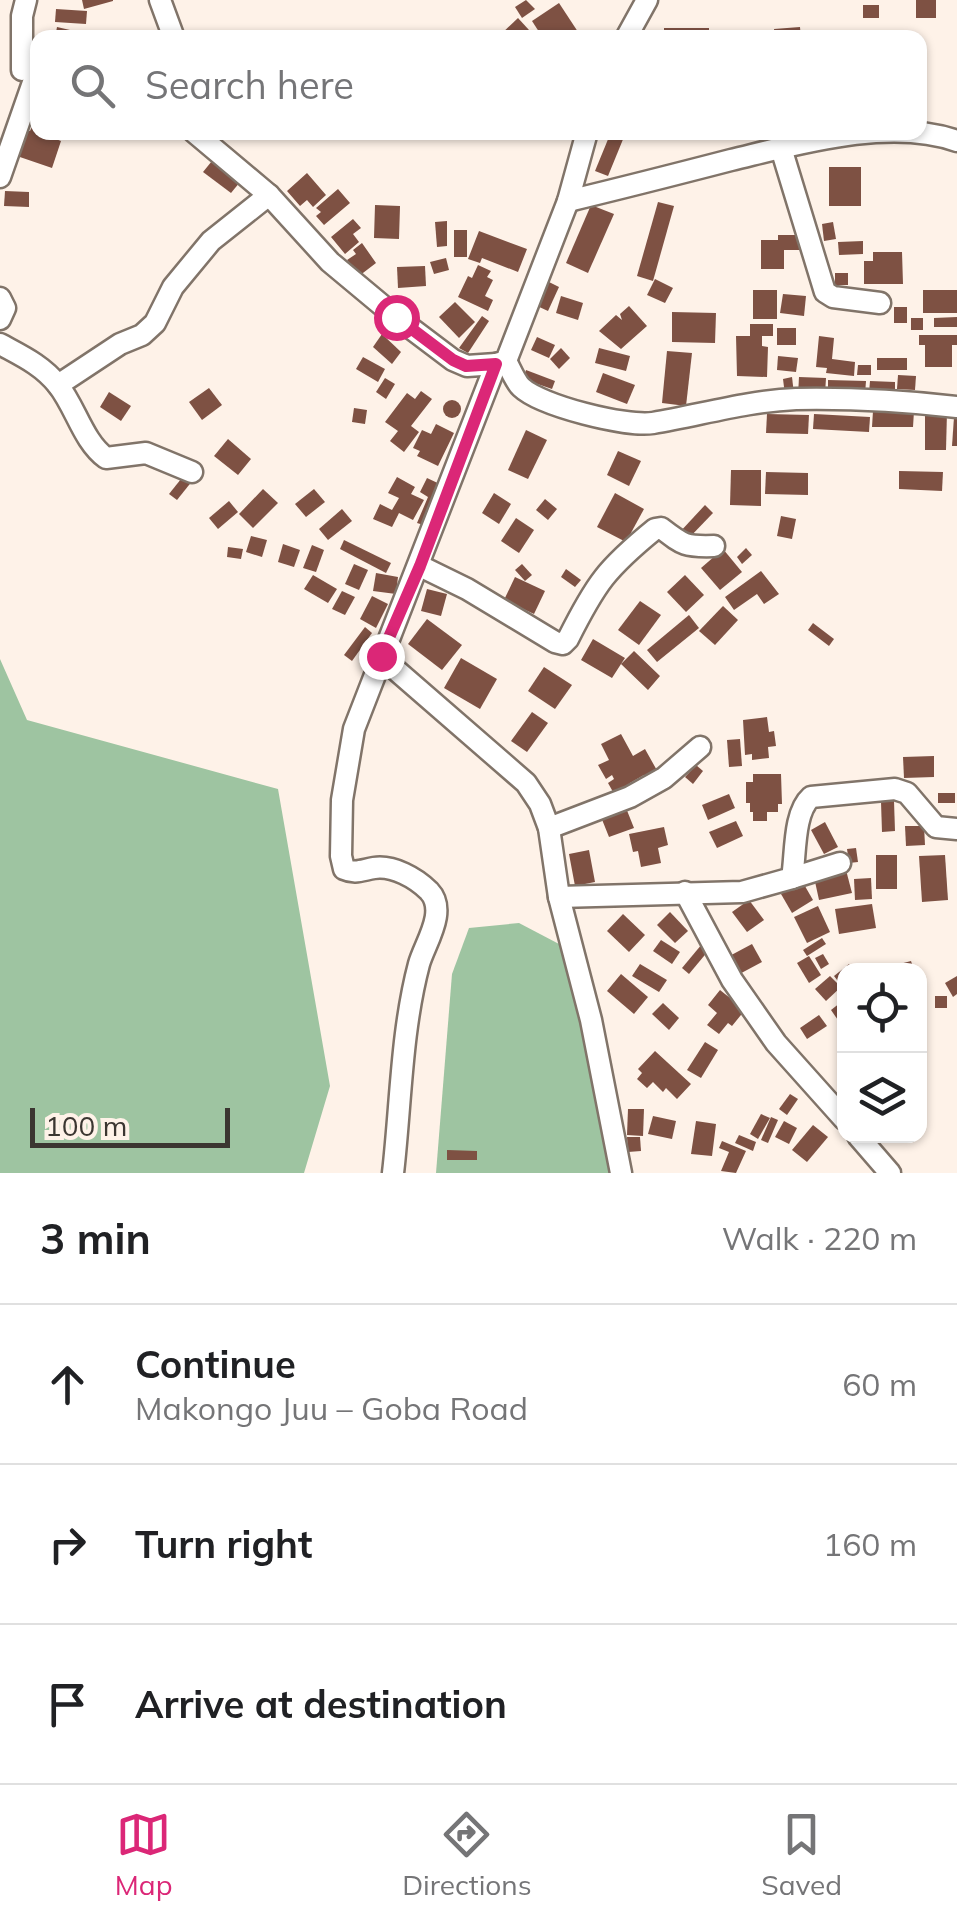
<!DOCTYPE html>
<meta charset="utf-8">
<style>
body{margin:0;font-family:Mulish,sans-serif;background:#f6f6f6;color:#202124}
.controls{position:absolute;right:30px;bottom:30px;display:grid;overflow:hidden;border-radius:20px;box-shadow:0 2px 8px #0004}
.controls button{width:90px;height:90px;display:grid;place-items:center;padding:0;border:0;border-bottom:2px solid #e0e0e0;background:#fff;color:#202124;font:50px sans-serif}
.scale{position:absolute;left:30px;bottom:25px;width:200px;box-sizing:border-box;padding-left:10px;border:5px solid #3b3631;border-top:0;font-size:28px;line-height:35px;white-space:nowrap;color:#3b3631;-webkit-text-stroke:8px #fef2e8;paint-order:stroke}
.stop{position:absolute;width:30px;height:30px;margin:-22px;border:8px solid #db2777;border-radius:50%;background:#fff}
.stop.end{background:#db2777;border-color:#fff;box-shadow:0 2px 10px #0008}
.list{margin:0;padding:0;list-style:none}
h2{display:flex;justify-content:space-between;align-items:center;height:130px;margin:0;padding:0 40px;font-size:42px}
h2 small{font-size:32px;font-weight:400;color:#757577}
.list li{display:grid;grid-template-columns:65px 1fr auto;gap:30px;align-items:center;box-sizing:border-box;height:160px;padding:0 40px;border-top:2px solid #e0e0e0}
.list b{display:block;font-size:38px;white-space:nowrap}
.list p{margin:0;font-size:32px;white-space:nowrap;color:#757577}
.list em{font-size:32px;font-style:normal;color:#757577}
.icon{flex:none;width:55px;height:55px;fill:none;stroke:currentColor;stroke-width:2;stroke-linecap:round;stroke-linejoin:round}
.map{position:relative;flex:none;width:957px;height:1173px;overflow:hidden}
.search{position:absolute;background:#fff;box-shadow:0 2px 8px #0004;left:30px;right:30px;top:30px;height:110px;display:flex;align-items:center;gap:25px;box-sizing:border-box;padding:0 35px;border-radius:20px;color:#757577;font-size:38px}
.sheet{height:610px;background:#fff}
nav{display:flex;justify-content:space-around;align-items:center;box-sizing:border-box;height:140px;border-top:2px solid #e0e0e0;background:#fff;font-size:28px;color:#757577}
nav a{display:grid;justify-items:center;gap:5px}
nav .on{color:#db2777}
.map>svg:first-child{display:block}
</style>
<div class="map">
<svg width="957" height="1173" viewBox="0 0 957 1173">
<rect width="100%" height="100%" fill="#fef2e8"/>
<g fill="#9ec4a1">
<polygon points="0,659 27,720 278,789 330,1086 304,1173 0,1173"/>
<polygon points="519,923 559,944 590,1033 621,1173 436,1173 452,974 469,928"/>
</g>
<g fill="#7e5143">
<polygon points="82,0 113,0 113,1 84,9"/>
<polygon points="526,0 535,9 522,18 515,7"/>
<rect x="916" y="0" width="20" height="18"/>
<polygon points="559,3 582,38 543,38 532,21"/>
<rect x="863" y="5" width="16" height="13"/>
<polygon points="56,9 87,11 86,24 55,22"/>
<polygon points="518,18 529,30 521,38 497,38"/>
<polygon points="57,27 96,36 95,38 55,38"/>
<polygon points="800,27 801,38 775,38 774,29"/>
<rect x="664" y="28" width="45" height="10"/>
<polygon points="920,72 923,72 924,108 920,108"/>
<polygon points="33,124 38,126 38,132 61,141 52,168 14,155 23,129 30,131"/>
<polygon points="611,132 626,132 608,176 595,171"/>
<polygon points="216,156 240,182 231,193 203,172"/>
<rect x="829" y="167" width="32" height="39"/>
<polygon points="307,173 326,195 313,207 307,200 300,206 287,191"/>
<polygon points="338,189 350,203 324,225 316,216 321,212 316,208"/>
<polygon points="5,191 29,192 29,207 4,206"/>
<polygon points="658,202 674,206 653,281 637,276"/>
<polygon points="375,205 400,206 399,239 374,238"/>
<polygon points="591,205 614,214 588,273 566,263"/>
<polygon points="353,219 361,228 353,234 359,242 345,254 331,237"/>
<polygon points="447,221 447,246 437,247 435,222"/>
<polygon points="833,222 836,239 824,241 822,224"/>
<rect x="454" y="230" width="13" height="27"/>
<polygon points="479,231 527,249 518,272 482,258 480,263 468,259"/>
<polygon points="778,235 800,235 800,250 784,250 784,269 761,269 761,240 778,240"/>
<polygon points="863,241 863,254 839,255 838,242"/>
<polygon points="362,243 376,263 359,276 347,260 356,254 353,250"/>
<polygon points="873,252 902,252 903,284 864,284 864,261 873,261"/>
<polygon points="446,258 449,270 434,274 430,262"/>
<polygon points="478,265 491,271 487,277 493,280 485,296 493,300 488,311 458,297 468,276 472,278"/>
<polygon points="425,266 426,286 398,288 397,267"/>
<rect x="835" y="273" width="13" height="12"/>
<polygon points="655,279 673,288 665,303 647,295"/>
<polygon points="547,281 559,287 548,311 535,305"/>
<rect x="753" y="290" width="24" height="29"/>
<rect x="923" y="290" width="34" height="23"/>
<polygon points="783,294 806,296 804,316 780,313"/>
<polygon points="561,296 583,303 578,320 556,313"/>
<polygon points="455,302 475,322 459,338 439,317"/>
<polygon points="629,306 647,326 621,349 599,331 616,315 622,320 620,314"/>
<rect x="894" y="307" width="13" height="16"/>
<polygon points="672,312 716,313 715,343 672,342"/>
<polygon points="482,316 489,321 468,353 459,348"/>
<polygon points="957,317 957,327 934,327 934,318"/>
<rect x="911" y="318" width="12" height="12"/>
<polygon points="750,324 773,324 773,336 762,336 762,346 768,347 767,377 737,376 736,336 750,336"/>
<rect x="777" y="328" width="19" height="17"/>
<polygon points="382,334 401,352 392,364 373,347"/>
<polygon points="919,335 957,335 957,345 952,345 952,367 925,367 925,345 919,345"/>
<polygon points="819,336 834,338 832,359 855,362 854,376 826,373 827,368 816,367"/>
<polygon points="537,337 555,345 549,358 531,350"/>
<polygon points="561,348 570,358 559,369 550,359"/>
<polygon points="599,348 630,356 626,371 595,363"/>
<polygon points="667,351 692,353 686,406 662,403"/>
<polygon points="778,356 798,358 796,372 777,370"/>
<polygon points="363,357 385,369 378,382 356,369"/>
<rect x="877" y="358" width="30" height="12"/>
<polygon points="858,365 871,365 871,375 857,375"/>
<polygon points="526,370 555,381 552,389 523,379"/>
<polygon points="603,373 635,385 627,404 596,392"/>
<polygon points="898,375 916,376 915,390 897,389"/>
<polygon points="792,377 794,394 785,395 783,379"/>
<polygon points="799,377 826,378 825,395 798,395"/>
<polygon points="385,378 395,384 386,399 376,392"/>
<polygon points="828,380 866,381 865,394 828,393"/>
<polygon points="870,381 895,382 895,393 869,393"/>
<polygon points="209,388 222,405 202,420 189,402"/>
<polygon points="421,391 432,399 411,426 419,432 404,452 390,441 398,431 385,422 407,393 415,399"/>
<polygon points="109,392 131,406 121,421 100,407"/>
<circle cx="452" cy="409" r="9"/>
<polygon points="354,408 367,410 365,424 352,422"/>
<polygon points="873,411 914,411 913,427 872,427"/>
<polygon points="925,411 947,412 946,450 925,450"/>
<polygon points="767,414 809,415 808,434 766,433"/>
<polygon points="814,414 870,417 869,432 813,429"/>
<polygon points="954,417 957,417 957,446 952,446"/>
<polygon points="436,424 454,433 438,466 417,456 420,451 413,448 422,430 431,434"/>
<polygon points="526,430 547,440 528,479 508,470"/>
<polygon points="228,439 251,459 238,475 214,456"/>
<polygon points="618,451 641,461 629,486 607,475"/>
<polygon points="731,470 761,470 761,506 730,505"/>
<polygon points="899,471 943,472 942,491 899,489"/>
<polygon points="766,472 808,473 808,495 765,494"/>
<polygon points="185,474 193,480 177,500 169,494"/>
<polygon points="397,477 415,487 411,494 424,500 413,520 399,513 392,527 373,519 380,504 392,510 399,498 388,493"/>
<polygon points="427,478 444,486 427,526 417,523 428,497 420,492"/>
<polygon points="263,489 278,503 253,528 239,514"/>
<polygon points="314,489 325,502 306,517 295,504"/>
<polygon points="494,493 511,504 499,524 482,513"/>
<polygon points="615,493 644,509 626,542 597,527"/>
<polygon points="545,499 557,509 548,520 536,510"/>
<polygon points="229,501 238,512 218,529 209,518"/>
<polygon points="705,505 713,513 687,540 679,533"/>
<polygon points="342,509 352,521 328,540 319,529"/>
<polygon points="781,516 796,519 792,539 777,536"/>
<polygon points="516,518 534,530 519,553 501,541"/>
<polygon points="251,536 267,540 262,557 246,552"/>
<polygon points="344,540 391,563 386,573 340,549"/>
<polygon points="283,544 300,550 294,567 278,562"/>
<polygon points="312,545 324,550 316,572 303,568"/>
<polygon points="228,547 243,549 241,559 227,557"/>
<polygon points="746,548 752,555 742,564 737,557"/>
<polygon points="723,549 742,572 720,590 701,568"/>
<polygon points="354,564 368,570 359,590 345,584"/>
<polygon points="522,564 532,575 525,581 515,570"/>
<polygon points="566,569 581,580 575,587 561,577"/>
<polygon points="761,571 779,594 764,604 757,594 734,610 725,597"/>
<polygon points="376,573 398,577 396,594 373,591"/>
<polygon points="313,575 337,589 328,603 304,589"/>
<polygon points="685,575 704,595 686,612 667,592"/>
<polygon points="515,577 545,591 534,614 504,600"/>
<polygon points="427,589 447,594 441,616 421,611"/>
<polygon points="342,591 355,597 345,615 332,609"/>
<polygon points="372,596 388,604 376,628 360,619"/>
<polygon points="640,601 661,615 639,645 618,630"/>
<polygon points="723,606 738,620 715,645 699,631"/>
<polygon points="689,615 699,628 657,662 647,650"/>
<polygon points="427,619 462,645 442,670 408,644"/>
<polygon points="813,623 834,639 829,646 808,630"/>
<polygon points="365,627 372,633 352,661 344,655"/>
<polygon points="593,639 625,658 621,664 634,651 660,676 648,690 621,664 612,678 581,660"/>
<polygon points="461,658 497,679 480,709 444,688"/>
<polygon points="544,667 572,685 555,709 528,691"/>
<polygon points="532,712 548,723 527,752 511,741"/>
<polygon points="767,717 769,732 774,731 776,746 768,747 769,758 752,760 752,754 745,755 743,720"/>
<polygon points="621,734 633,756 645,749 659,774 647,781 644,775 630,783 634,790 617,799 608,783 614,779 612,775 606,779 598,765 609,760 601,744"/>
<polygon points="740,739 742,766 729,767 727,740"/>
<polygon points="934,756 934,777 904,778 903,757"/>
<polygon points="696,765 703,771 693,784 685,777"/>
<polygon points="753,774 781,774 782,804 778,804 778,812 767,812 767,821 753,821 753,812 750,812 750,803 746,803 746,782 753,782"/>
<rect x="938" y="793" width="17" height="10"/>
<polygon points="729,794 735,808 708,820 702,805"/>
<polygon points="894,801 895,831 882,832 881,802"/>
<polygon points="626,808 634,828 609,837 601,817"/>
<polygon points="736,821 743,836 717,848 709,832"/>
<polygon points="825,822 838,847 824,854 811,830"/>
<polygon points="905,826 924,826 925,845 906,846"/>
<polygon points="664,827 668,845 658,848 661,863 641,867 638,851 633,852 629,834"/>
<polygon points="856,848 858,862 849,863 847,849"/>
<polygon points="589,850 595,882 575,886 569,854"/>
<rect x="876" y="855" width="21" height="34"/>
<polygon points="945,855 948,900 922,902 919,856"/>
<polygon points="846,870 852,893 819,900 814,877"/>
<polygon points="871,878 872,899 855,900 854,879"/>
<polygon points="802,881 813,900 792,913 781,894"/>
<polygon points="749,900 764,920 747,932 732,912"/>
<polygon points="872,904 876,928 839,934 835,909"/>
<polygon points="818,906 830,932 807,943 794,917"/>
<polygon points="670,912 688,931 675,943 657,925"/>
<polygon points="623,914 645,935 629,952 607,931"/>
<polygon points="822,938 826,944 807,956 803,950"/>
<polygon points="661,940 680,952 672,964 653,951"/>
<polygon points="702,944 709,950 689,974 682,968"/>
<polygon points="752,944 762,962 732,978 722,960"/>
<polygon points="823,954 829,964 821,969 815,958"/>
<polygon points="809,956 821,975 809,983 797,963"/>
<polygon points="911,961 914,970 881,970 881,969"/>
<polygon points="640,964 667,980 659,992 632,976"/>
<polygon points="849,964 854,970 844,970 844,989 834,976"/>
<polygon points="621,974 648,997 634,1014 607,991"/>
<polygon points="830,976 841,987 826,1001 815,989"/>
<polygon points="957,976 957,994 953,997 945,983"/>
<polygon points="720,990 745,1010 732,1026 728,1023 719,1034 707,1025 717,1013 708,1005"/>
<rect x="935" y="996" width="12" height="12"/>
<polygon points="663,1003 679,1018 669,1030 652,1014"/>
<polygon points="840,1003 844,1009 844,1019 840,1023 831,1010"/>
<polygon points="819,1015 827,1026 807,1039 800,1028"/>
<polygon points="705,1042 718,1050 701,1078 687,1070"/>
<polygon points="655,1051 691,1084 677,1099 666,1088 663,1092 653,1082 647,1088 637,1079 642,1073 638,1069"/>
<polygon points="790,1094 798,1099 787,1115 779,1109"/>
<polygon points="628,1109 644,1109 643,1136 627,1135"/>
<polygon points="761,1114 770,1118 758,1139 750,1134"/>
<polygon points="653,1116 676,1121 672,1139 648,1134"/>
<polygon points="771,1117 778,1120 768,1143 761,1140"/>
<polygon points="696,1121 716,1124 712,1156 691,1154"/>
<polygon points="784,1121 797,1128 789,1144 775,1137"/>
<polygon points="813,1125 828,1137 807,1162 792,1150"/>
<polygon points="739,1135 756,1142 753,1151 735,1143"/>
<polygon points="627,1137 640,1137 641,1151 628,1152"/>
<polygon points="722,1141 746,1151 736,1173 721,1171 729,1152 719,1148"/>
<polygon points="447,1150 477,1151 477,1160 447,1160"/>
</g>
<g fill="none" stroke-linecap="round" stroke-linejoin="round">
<defs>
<g id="minor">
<polyline points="160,0 174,38"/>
<polyline points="626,38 647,0"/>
<polyline points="22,70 22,16 26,0"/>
<polyline points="194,132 269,195 330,262 396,317 453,360 467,366 496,364"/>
<polyline points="781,148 825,292 833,297 880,303"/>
<polyline points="0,177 37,71"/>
<path d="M568,201c54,-13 109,-27 163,-41 67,-16 158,-43 226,-19"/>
<polyline points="0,298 5,308 0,319"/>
<path d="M0,344c22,12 42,21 58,41 18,23 25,56 48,73l40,-5 46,19"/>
<path d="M506,361c4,7 9,20 15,26 20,19 105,40 132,36 48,-8 94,-22 143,-24 54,-1 108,2 161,8"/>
<polyline points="58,385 120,344 142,335 155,323 173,287 211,241 269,195"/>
<path d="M420,566l47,23 88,53 8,2 5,-5c28,-56 39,-71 87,-110l6,-1c22,17 24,19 53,18"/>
<polyline points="381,657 526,783 540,804 549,828 559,897 591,1020 621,1173"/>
<polyline points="549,828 630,797 664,778 700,747"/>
<polyline points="792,878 840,863"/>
<polyline points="685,892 732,980 776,1043 844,1119"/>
<path d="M559,897l183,-5 50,-14c4,-23 1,-65 19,-81l84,-8 12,4 29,34 21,2"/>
<polyline points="858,1136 890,1173"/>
<path d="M393,1173c8,-69 8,-141 26,-209 6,-21 29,-53 10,-73 -13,-13 -36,-26 -55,-23 -12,2 -19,6 -30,1l-3,-13 1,-56 12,-71 142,-365 10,-3 62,-160 19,-69"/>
</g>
</defs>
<use href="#minor" stroke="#817469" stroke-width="25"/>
<use href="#minor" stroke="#fff" stroke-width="20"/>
</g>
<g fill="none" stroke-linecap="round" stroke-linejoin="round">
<polyline stroke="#db2777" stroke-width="12" points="381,656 420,566 496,364 466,366 453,360 396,317"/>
</g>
</svg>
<div class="controls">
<button><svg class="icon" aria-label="locate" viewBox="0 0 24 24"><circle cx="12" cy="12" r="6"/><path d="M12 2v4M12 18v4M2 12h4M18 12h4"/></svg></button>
<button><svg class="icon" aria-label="layers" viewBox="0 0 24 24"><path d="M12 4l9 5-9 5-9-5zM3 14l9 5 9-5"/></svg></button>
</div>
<div class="scale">100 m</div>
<div class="stop" style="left:396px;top:317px"></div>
<div class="stop end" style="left:381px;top:656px"></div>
<div class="search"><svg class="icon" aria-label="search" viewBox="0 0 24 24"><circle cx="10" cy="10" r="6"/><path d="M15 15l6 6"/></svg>Search here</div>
</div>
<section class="sheet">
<h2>3 min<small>Walk · 220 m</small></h2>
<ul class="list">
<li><svg class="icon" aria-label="ahead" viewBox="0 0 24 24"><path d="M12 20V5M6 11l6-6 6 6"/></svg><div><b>Continue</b><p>Makongo Juu – Goba Road</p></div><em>60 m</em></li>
<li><svg class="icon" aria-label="right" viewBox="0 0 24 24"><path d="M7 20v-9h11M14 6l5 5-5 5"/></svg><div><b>Turn right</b></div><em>160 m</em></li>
<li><svg class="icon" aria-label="arrive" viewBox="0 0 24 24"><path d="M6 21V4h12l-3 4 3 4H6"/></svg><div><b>Arrive at destination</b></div></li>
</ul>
</section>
<nav>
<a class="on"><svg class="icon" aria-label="map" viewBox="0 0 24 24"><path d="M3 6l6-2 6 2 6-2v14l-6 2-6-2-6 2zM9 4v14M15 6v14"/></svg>Map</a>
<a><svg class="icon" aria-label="directions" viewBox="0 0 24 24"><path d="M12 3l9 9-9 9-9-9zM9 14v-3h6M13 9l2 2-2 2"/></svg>Directions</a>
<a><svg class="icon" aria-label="saved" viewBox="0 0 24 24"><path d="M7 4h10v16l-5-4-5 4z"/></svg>Saved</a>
</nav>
